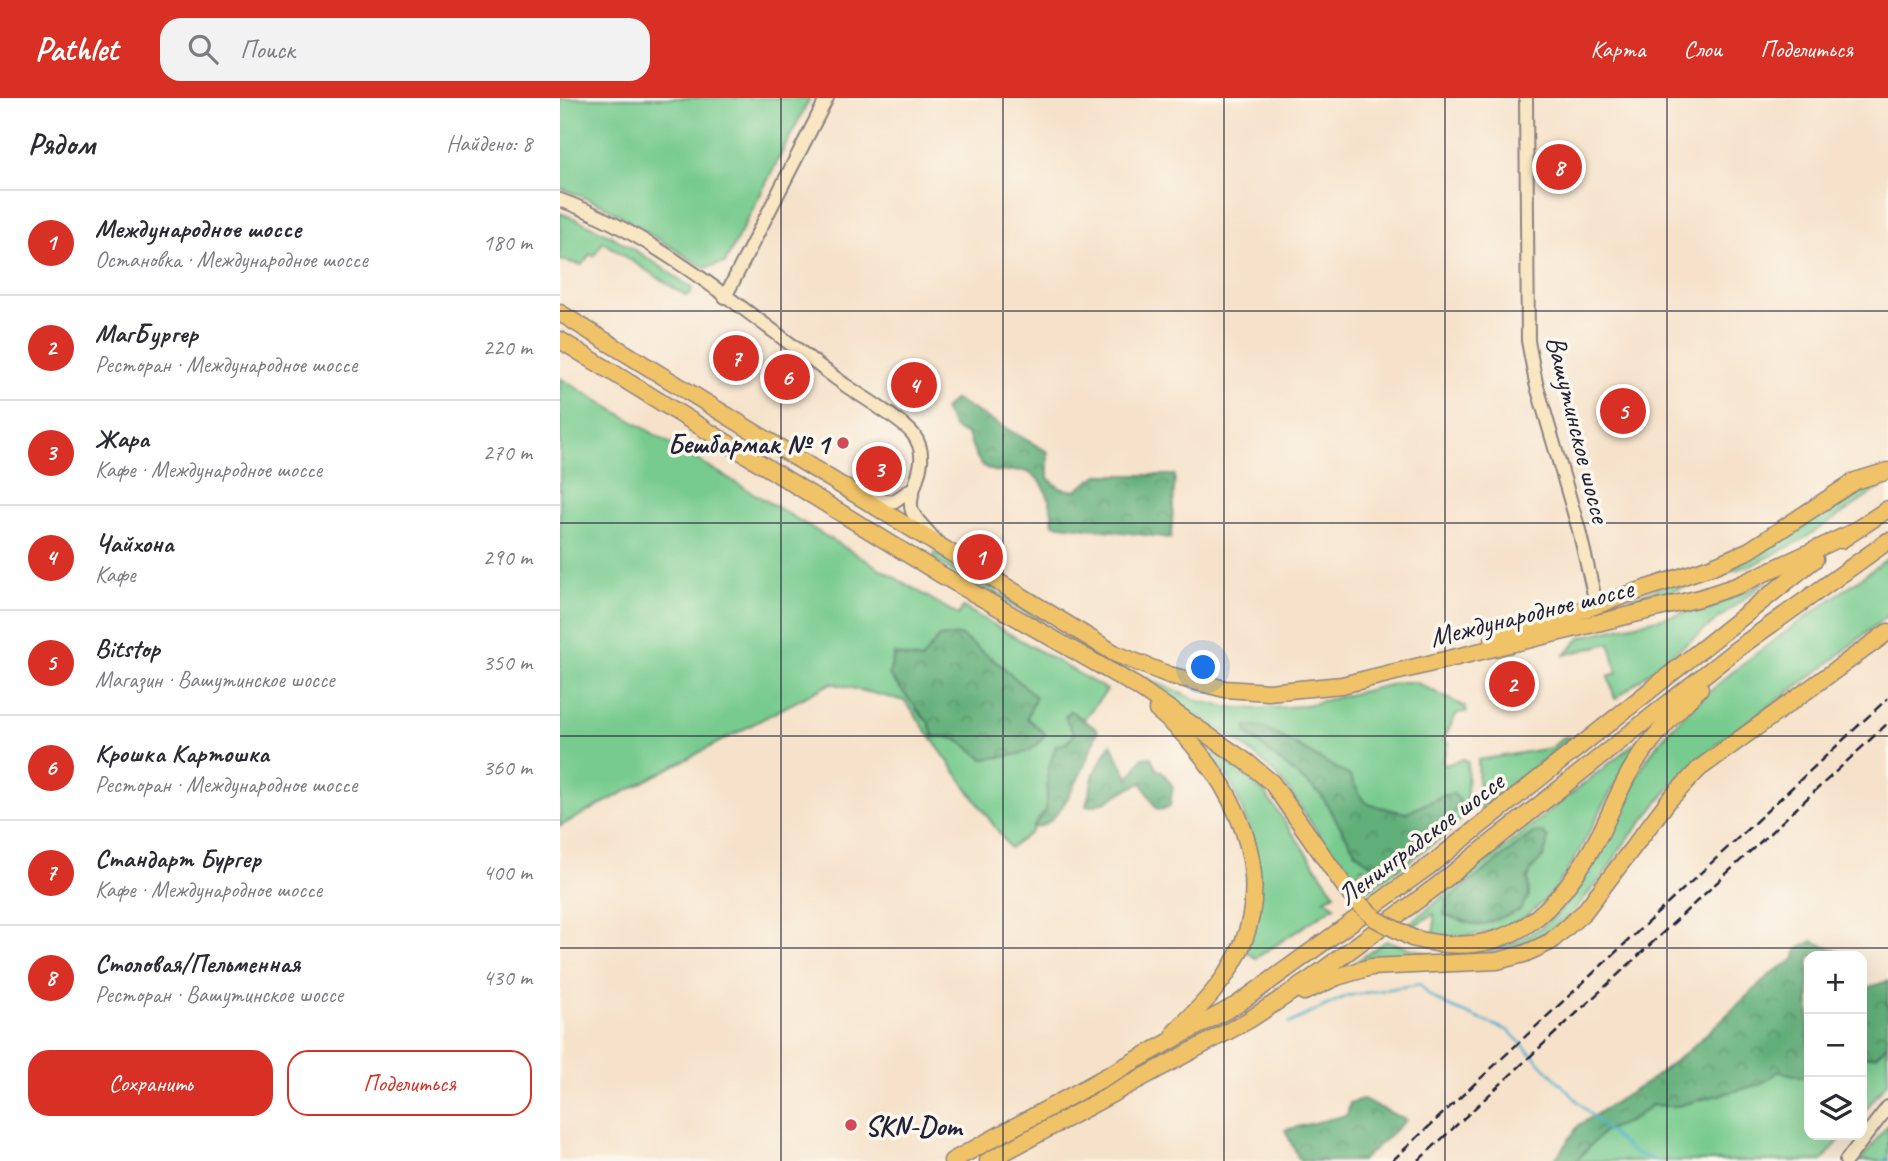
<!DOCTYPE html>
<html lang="ru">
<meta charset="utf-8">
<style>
body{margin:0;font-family:Caveat,sans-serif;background:#f2f2f3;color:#2b2b33}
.controls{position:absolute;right:21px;bottom:21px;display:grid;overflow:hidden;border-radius:14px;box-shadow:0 7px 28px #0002}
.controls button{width:63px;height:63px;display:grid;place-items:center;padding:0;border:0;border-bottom:2px solid #e1e1e2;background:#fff;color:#2b2b33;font:35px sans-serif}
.you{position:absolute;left:644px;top:570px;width:24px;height:24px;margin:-18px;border:5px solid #fff;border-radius:50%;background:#1a73e8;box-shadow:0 0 0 10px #1a73e833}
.badge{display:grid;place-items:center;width:46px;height:46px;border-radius:50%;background:#d93025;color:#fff;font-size:23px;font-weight:700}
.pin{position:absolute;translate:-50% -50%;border:4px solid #fff;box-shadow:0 2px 7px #0006}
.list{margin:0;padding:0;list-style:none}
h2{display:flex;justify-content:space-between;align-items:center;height:91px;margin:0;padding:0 28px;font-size:30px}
h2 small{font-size:23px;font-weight:400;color:#7c7c81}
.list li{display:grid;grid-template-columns:46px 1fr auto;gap:21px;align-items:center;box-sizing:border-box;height:105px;padding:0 28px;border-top:2px solid #e1e1e2}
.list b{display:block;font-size:26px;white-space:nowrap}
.list p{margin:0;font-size:23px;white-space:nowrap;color:#7c7c81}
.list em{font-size:23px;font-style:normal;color:#7c7c81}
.actions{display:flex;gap:14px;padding:21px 28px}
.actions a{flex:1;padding:16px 0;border:2px solid #d93025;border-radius:21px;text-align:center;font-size:24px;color:#d93025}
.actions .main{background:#d93025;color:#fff}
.icon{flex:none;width:38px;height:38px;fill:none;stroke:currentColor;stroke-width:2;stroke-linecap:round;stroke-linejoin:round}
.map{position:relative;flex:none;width:1328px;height:1063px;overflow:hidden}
header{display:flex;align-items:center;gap:42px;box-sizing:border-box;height:98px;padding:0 35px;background:#d93025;color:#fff}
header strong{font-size:33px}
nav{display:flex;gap:38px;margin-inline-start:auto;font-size:24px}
.search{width:490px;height:63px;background:#f2f2f3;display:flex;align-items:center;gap:18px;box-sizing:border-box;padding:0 24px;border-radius:21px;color:#7c7c81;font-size:26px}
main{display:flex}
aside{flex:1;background:#fff}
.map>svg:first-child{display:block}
</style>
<header>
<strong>Pathlet</strong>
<div class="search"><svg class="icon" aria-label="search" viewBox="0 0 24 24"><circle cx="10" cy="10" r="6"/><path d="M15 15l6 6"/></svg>Поиск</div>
<nav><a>Карта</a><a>Слои</a><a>Поделиться</a></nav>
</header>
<main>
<aside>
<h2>Рядом<small>Найдено: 8</small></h2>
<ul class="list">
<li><span class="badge">1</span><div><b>Международное шоссе</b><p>Остановка · Международное шоссе</p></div><em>180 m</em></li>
<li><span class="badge">2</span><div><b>МагБургер</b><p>Ресторан · Международное шоссе</p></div><em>220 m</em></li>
<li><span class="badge">3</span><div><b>Жара</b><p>Кафе · Международное шоссе</p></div><em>270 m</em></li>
<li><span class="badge">4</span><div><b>Чайхона</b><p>Кафе</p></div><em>290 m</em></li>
<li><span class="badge">5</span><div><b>Bitstop</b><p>Магазин · Вашутинское шоссе</p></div><em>350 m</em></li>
<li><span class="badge">6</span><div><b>Крошка Картошка</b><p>Ресторан · Международное шоссе</p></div><em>360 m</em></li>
<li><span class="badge">7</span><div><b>Стандарт Бургер</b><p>Кафе · Международное шоссе</p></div><em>400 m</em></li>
<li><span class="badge">8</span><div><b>Столовая/Пельменная</b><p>Ресторан · Вашутинское шоссе</p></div><em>430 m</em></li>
</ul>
<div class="actions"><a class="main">Сохранить</a><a>Поделиться</a></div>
</aside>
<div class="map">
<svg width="1328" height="1063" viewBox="0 0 1328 1063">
<defs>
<pattern id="forest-crowns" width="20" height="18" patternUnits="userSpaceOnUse" patternTransform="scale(1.75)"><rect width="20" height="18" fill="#61af79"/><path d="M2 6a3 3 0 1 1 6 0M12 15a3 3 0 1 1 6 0" fill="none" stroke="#508e64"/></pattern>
</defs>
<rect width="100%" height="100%" fill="#fbf7ec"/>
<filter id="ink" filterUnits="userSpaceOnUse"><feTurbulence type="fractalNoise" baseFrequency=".0143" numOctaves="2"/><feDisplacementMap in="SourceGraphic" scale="14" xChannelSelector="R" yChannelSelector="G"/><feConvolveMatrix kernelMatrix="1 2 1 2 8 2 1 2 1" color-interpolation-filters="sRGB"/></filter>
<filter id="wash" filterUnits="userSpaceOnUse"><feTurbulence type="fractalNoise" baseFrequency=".00686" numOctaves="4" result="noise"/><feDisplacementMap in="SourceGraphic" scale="28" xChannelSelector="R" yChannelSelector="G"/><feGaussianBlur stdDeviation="1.57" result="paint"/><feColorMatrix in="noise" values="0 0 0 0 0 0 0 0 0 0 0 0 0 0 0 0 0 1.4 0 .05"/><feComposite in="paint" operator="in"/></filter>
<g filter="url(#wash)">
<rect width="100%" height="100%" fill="#f6e2ca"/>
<g fill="#77cb8e" stroke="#4c7664" stroke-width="2" fill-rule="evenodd">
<polygon points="0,0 250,0 165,165 145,170 41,106 0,90"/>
<path d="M0,115c48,17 90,46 132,75l-2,5 -4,3 -83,-54 -9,14 -4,-2 -8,11 -22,-5z"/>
<path d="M0,280l398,237 5,-8 144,83 -23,29 -14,-8 4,24 -26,36 -2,39 -16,23 -20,15 -105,-147 -74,-18 -271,143zM400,538l43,31 24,51 18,16 -33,21 -29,4c-16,-14 -29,-25 -49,-22l-6,-15 -11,-11 -23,-57 27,6 18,-23z"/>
<path d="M1328,385l-86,57 -45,23 -123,40 -2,-5c46,-17 93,-31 137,-52 42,-19 72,-55 119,-63z"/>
<polygon points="375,455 483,522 483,525 372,461"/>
<path d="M1328,460v57l-64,52 -105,75 -47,43 -49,60 -21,33 -35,40 -36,24 -48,12c27,-10 53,-19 74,-40 51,-50 62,-128 110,-181 63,-69 147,-119 221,-175z"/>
<polygon points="1207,483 1055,601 1048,578 1057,575 1050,545 1005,557 1021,539 1153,508"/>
<path d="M557,568l82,35 27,6 28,2 48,-3 99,-24h14l50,25 2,5 -10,1 -14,27 6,4 -7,17 3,4 19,-6 4,4 -2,51 -16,17 -81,60 -3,-3c4,-8 4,-16 -4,-21l-10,16c-27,-34 -46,-73 -74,-106 -41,-46 -108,-75 -161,-106z"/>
<path d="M1087,635c-10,21 -27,42 -39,64 -45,83 -65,145 -174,139v-22l-19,11 -5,-2z"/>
<polygon points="1004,639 1012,640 919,712 918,662 991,650"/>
<polygon points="641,643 704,694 775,796 764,801 775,808 696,860 686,854 689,729 670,682"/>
<polygon points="826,843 881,859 846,857 793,866"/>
<polygon points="1327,947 1328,983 1302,1016 1302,959 1317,957"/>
<polygon points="1219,973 1242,979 1249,975 1249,1037 1284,1037 1262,1063 1016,1063 1044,1033 1070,1023 1092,1007 1117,1008 1201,986"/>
<polygon points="1328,1027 1328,1063 1300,1063"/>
</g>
<g fill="url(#forest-crowns)" stroke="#42685a" stroke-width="2">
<path d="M394,301l94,53v26l12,10 15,3 23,-16h77l-4,63 -118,-14c-1,-19 -7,-48 -29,-53 -10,-2 -22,3 -33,-1 -14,-4 -18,-22 -23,-35l-13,-6 -11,-19z"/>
<path d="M400,537l43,32 33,30 -9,21 18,16c-13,25 -38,21 -62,25 -16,-14 -29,-25 -49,-22l-6,-15 -39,-47 5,-21 27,6 18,-23z"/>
<path d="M510,613l28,19c-8,23 -37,101 -65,97l13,-17 2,-39 8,-26 9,-1 9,-9 -9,-18z"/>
<path d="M686,628l18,1 86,49 13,24 8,5 35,8 38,-18 10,-1 6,7c-8,25 -67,68 -92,62l-13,-12 -34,-56 -74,-61z"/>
<path d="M551,646l18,35 13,-21 9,-1 6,13 5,1 11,16 -3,19 -9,4 -5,-2 -14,-25c-19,5 -37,24 -56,23l8,-33z"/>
<polygon points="981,734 988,740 984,758 971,772 968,781 969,798 959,813 919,828 884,817 887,802 973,735"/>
<polygon points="1252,843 1283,855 1282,858 1249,858 1249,975 1242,979 1219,973 1201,986 1117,1008 1092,1007 1070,1023 1044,1033 1016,1063 994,1063 1019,1027 1089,983 1129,952 1213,874 1234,862 1237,852"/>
<polygon points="1328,883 1327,947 1317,957 1302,959 1302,887 1307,890"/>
<polygon points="802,1001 846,1022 801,1063 740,1063 725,1032 787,1017 790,1005"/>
</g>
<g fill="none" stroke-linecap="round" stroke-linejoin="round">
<g stroke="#4daecc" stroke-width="2.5">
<polyline points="728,926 786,898 860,886 870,898 888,908 949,933 1043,1029 1074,1055 1098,1063"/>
<polyline points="1322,1063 1328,1059"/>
</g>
</g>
</g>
<g filter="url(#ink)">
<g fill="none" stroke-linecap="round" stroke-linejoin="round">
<defs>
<g id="secondary">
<polyline points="966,0 968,243 976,285 1019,432 1036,505"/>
<path d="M0,102c97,34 201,124 285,185 16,11 58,36 68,49 22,29 -8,55 -1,77 4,10 16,20 23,29"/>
<polyline points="165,199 267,0"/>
<polyline points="307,400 333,404 353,390"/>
<polyline points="1286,1063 1328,1009"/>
</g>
<g id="highway">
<polyline points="0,215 556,556 609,577 665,591 708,594 782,587 1140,500 1179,487 1289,436"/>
<polyline points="0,242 380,476 576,588 687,664 712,685 792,799"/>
<polyline points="1281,442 1328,411"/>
<polyline points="933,542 1153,468 1190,452 1295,383 1328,373"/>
<path d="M597,612c65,53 120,147 86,233 -14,35 -41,63 -68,89"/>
<path d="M852,840c96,26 147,-26 189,-106 11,-22 20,-47 33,-67 19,-29 42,-53 66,-77"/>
<polyline points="744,894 777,879 811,869 937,863 964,856 990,844 1024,814 1109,702 1140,670 1328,534"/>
<polyline points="392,1063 678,906 868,769 1255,461"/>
<polyline points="428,1063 689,922 751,881 874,790 1177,551 1328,443"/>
</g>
</defs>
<use href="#secondary" stroke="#8c8282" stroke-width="16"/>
<use href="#highway" stroke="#8c8282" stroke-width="19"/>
<use href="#secondary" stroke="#f9e7c3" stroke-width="12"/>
<use href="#highway" stroke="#f0c369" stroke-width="16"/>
<g stroke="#22223b" stroke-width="2.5" stroke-dasharray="10 5" stroke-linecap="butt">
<polyline points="832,1063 1328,600"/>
<polyline points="858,1063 1328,625"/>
</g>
<defs>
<polyline id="highway-bridge" points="792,799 816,821 852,840"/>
</defs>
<use href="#highway-bridge" stroke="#8c8282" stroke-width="19" stroke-linecap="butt"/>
<use href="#highway-bridge" stroke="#f0c369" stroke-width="16"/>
</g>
</g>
<path fill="none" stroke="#22223b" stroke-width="2" stroke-opacity="0.55" d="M221,0v1063M443,0v1063M664,0v1063M885,0v1063M1107,0v1063M0,213h1328M0,425h1328M0,638h1328M0,850h1328"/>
<g fill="#d1495b" stroke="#fbf7ec" stroke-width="2.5">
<circle cx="283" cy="345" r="7"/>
<circle cx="291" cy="1027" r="7"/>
</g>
<g text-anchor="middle" stroke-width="7" stroke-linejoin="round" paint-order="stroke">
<g font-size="28" fill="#22223b" stroke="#fbf7ec">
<text transform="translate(1019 331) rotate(76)" y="10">Вашутинское шоссе</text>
<text transform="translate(971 514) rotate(-14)" y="10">Международное шоссе</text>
<text transform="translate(860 740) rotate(-37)" y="10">Ленинградское шоссе</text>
</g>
<g font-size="28" font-weight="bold" fill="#22223b" stroke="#fbf7ec" text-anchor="end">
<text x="269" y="355">Бешбармак № 1</text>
<text x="305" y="1037" text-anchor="start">SKN-Dom</text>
</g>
</g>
</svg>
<div class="controls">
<button>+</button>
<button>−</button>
<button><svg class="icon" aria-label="layers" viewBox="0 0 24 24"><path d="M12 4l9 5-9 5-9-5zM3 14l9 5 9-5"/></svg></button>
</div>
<div class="you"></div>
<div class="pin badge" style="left:420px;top:459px">1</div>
<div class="pin badge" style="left:952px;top:586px">2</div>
<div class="pin badge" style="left:319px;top:371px">3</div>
<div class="pin badge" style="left:354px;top:287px">4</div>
<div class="pin badge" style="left:1063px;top:313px">5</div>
<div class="pin badge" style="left:227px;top:279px">6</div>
<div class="pin badge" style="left:176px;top:260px">7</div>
<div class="pin badge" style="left:999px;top:69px">8</div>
</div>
</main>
